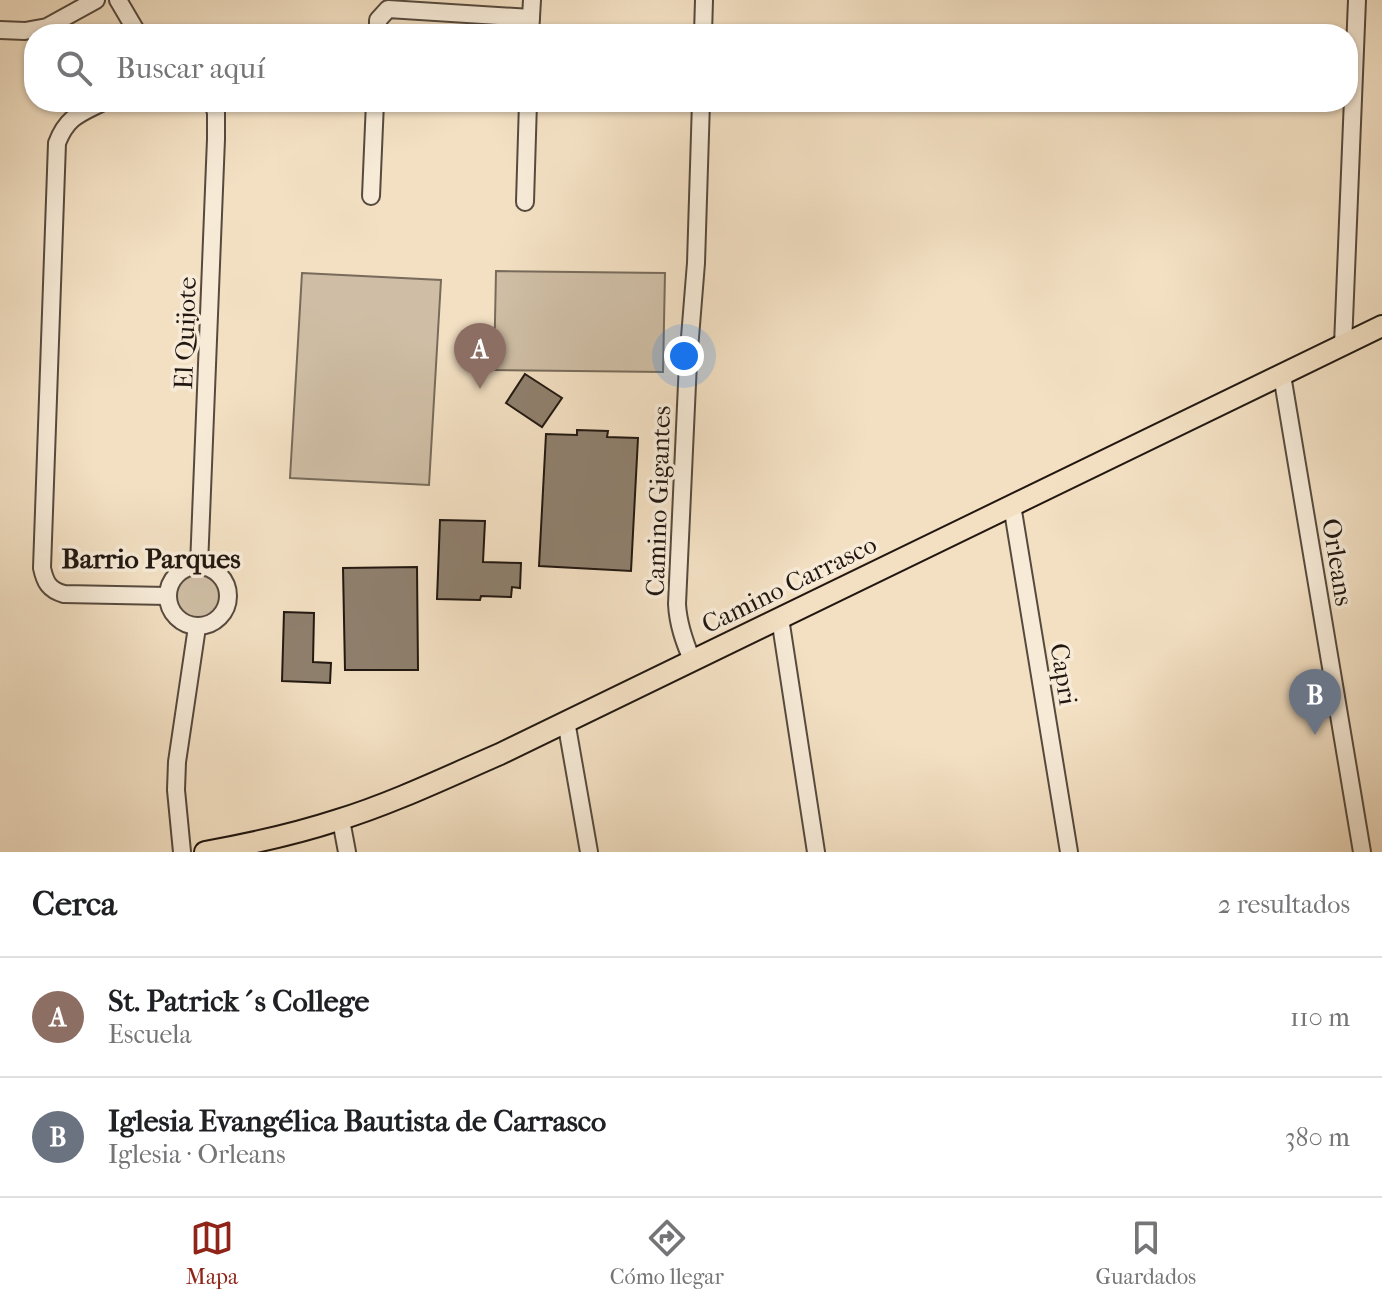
<!DOCTYPE html>
<html lang="es">
<meta charset="utf-8">
<style>
body{margin:0;font-family:"IM FELL French Canon",serif;background:#f2f2f2;color:#202124}
.you{position:absolute;left:684px;top:356px;width:28px;height:28px;margin:-20px;border:6px solid #fff;border-radius:50%;background:#1a73e8;box-shadow:0 0 0 12px #1a73e833}
.badge{display:grid;place-items:center;width:52px;height:52px;border-radius:50%;background:#8f2418;color:#fff;font-size:26px;font-weight:700}
.pin{position:absolute;translate:-50% -66px;filter:drop-shadow(0 2px 4px #0008)}
.pin::after{content:'';position:absolute;top:42px;width:28px;height:24px;background:inherit;clip-path:polygon(0 0,100% 0,50% 100%)}
.list{margin:0;padding:0;list-style:none}
h2{display:flex;justify-content:space-between;align-items:center;height:104px;margin:0;padding:0 32px;font-size:34px}
h2 small{font-size:26px;font-weight:400;color:#757577}
.list li{display:grid;grid-template-columns:52px 1fr auto;gap:24px;align-items:center;box-sizing:border-box;height:120px;padding:0 32px;border-top:2px solid #e0e0e0}
.list b{display:block;font-size:30px;white-space:nowrap}
.list p{margin:0;font-size:26px;white-space:nowrap;color:#757577}
.list em{font-size:26px;font-style:normal;color:#757577}
.icon{flex:none;width:44px;height:44px;fill:none;stroke:currentColor;stroke-width:2;stroke-linecap:round;stroke-linejoin:round}
.map{position:relative;flex:none;width:1382px;height:852px;overflow:hidden}
.search{position:absolute;background:#fff;box-shadow:0 2px 6px #0004;left:24px;right:24px;top:24px;height:88px;display:flex;align-items:center;gap:20px;box-sizing:border-box;padding:0 28px;border-radius:32px;color:#757577;font-size:30px}
.sheet{height:344px;background:#fff}
nav{display:flex;justify-content:space-around;align-items:center;box-sizing:border-box;height:112px;border-top:2px solid #e0e0e0;background:#fff;font-size:22px;color:#757577}
nav a{display:grid;justify-items:center;gap:4px}
nav .on{color:#8f2418}
.map>svg:first-child{display:block}
</style>
<div class="map">
<svg width="1382" height="852" viewBox="0 0 1382 852">
<rect width="100%" height="100%" fill="#f3e0c3"/>
<filter id="stains"><feTurbulence type="fractalNoise" baseFrequency=".0025" numOctaves="4"/><feColorMatrix values="0 0 0 0 .2 0 0 0 0 .09 0 0 0 0 .02 0 0 0 .5 -.17"/></filter>
<radialGradient id="worn" r=".72"><stop offset=".6" stop-color="#630" stop-opacity="0"/><stop offset="1" stop-color="#630" stop-opacity=".3"/></radialGradient>
<g fill="#cfbea5" stroke="#786b5b" stroke-width="2">
<polygon points="496,271 665,273 663,372 494,370"/>
<polygon points="302,273 441,280 429,485 290,478"/>
<circle cx="199" cy="595" r="23"/>
</g>
<g fill="#8f806e" stroke="#221811" stroke-width="2">
<polygon points="525,374 562,398 542,427 506,403"/>
<polygon points="577,430 608,431 607,437 638,438 631,571 539,566 546,434 577,435"/>
<polygon points="440,520 485,521 483,562 521,563 520,588 512,587 511,597 481,596 480,600 437,599"/>
<polygon points="417,567 418,670 345,670 343,568"/>
<polygon points="284,612 314,613 313,662 331,663 330,683 282,681"/>
</g>
<g fill="none" stroke-linecap="round" stroke-linejoin="round">
<defs>
<g id="minor">
<polyline points="118,0 138,34"/>
<polyline points="0,30 25,31 47,27 96,0"/>
<polyline points="378,34 378,20 388,9 531,18"/>
<polyline points="530,34 532,0"/>
<polyline points="703,34 704,0"/>
<path d="M103,102c-24,12 -36,15 -46,41l-15,425c3,14 7,22 22,26l104,2"/>
<polyline points="371,196 375,102"/>
<polyline points="525,202 528,102"/>
<polyline points="1343,345 1357,0"/>
<polyline points="1282,375 1362,852"/>
<polyline points="1012,505 1069,852"/>
<polyline points="199,566 216,139 216,113 213,102"/>
<circle cx="198" cy="596" r="30"/>
<polyline points="780,618 816,852"/>
<path d="M692,660c-8,-19 -14,-36 -15,-56l11,-242 8,-99 5,-161"/>
<polyline points="566,721 589,852"/>
<polyline points="341,820 347,852"/>
<polyline points="182,852 176,790 177,762 197,627"/>
</g>
<path id="major" d="M205,852c45,-8 90,-18 133,-32 55,-17 109,-43 162,-66l882,-428"/>
</defs>
<use href="#minor" stroke="#564a3e" stroke-width="20"/>
<use href="#major" stroke="#221811" stroke-width="24"/>
<use href="#minor" stroke="#f7ebd8" stroke-width="16"/>
<use href="#major" stroke="#f3e0c3" stroke-width="20"/>
</g>
<g text-anchor="middle" stroke-width="7" stroke-linejoin="round" paint-order="stroke">
<g font-size="26" fill="#221811" stroke="#f7ebd8">
<text transform="translate(185 333) rotate(-88)" y="9">El Quijote</text>
<text transform="translate(658 501) rotate(-88)" y="9">Camino Gigantes</text>
<text transform="translate(1338 562) rotate(81)" y="9">Orleans</text>
<text transform="translate(789 584) rotate(-26)" y="9">Camino Carrasco</text>
<text transform="translate(1064 674) rotate(81)" y="9">Capri</text>
</g>
<g font-size="28" font-weight="bold" fill="#221811" stroke="#f7ebd8">
<text x="151" y="568">Barrio Parques</text>
</g>
</g>
<rect width="100%" height="100%" filter="url(#stains)"/>
<rect width="100%" height="100%" fill="url(#worn)"/>
</svg>
<div class="you"></div>
<div class="pin badge" style="left:480px;top:389px;background:#8d6e63">A</div>
<div class="pin badge" style="left:1315px;top:735px;background:#6b7280">B</div>
<div class="search"><svg class="icon" aria-label="search" viewBox="0 0 24 24"><circle cx="10" cy="10" r="6"/><path d="M15 15l6 6"/></svg>Buscar aquí</div>
</div>
<section class="sheet">
<h2>Cerca<small>2 resultados</small></h2>
<ul class="list">
<li><span class="badge" style="background:#8d6e63">A</span><div><b>St. Patrick´s College</b><p>Escuela</p></div><em>110 m</em></li>
<li><span class="badge" style="background:#6b7280">B</span><div><b>Iglesia Evangélica Bautista de Carrasco</b><p>Iglesia · Orleans</p></div><em>380 m</em></li>
</ul>
</section>
<nav>
<a class="on"><svg class="icon" aria-label="map" viewBox="0 0 24 24"><path d="M3 6l6-2 6 2 6-2v14l-6 2-6-2-6 2zM9 4v14M15 6v14"/></svg>Mapa</a>
<a><svg class="icon" aria-label="directions" viewBox="0 0 24 24"><path d="M12 3l9 9-9 9-9-9zM9 14v-3h6M13 9l2 2-2 2"/></svg>Cómo llegar</a>
<a><svg class="icon" aria-label="saved" viewBox="0 0 24 24"><path d="M7 4h10v16l-5-4-5 4z"/></svg>Guardados</a>
</nav>
